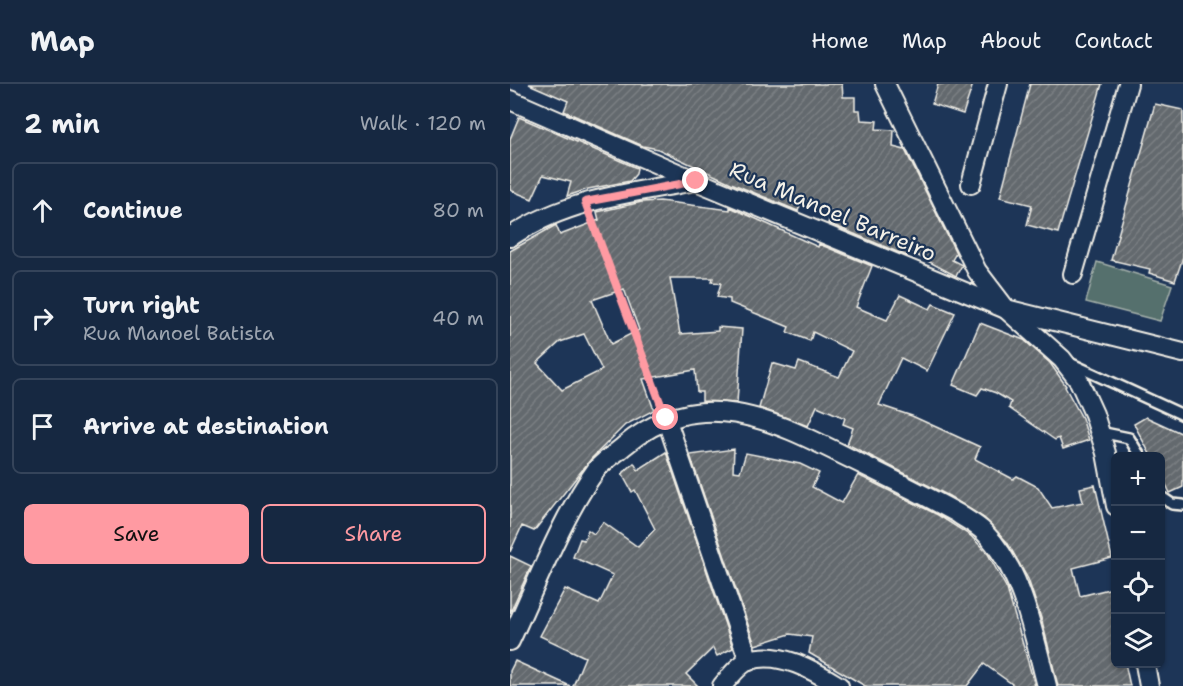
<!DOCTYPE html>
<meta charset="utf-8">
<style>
body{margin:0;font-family:"Shantell Sans",sans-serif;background:#23344c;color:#f1f3f6}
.controls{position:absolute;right:18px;bottom:18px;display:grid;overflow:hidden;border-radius:9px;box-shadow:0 2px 4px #0004}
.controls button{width:54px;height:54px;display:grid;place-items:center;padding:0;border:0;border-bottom:2px solid #35445a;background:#162841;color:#f1f3f6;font:30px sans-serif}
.stop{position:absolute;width:18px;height:18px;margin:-14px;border:4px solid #ff9aa2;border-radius:50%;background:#fff}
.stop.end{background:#ff9aa2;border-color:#fff;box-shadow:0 2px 6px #0008}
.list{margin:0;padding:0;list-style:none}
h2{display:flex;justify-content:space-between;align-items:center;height:78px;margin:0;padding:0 24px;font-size:26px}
h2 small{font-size:20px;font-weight:400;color:#9ea6b1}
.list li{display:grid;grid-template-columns:39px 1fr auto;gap:18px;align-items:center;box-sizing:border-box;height:96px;margin:0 12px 12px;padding:0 12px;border:2px solid #35445a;border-radius:9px}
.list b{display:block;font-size:22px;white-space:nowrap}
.list p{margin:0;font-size:20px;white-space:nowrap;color:#9ea6b1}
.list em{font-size:20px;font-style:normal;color:#9ea6b1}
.actions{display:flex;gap:12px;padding:18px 24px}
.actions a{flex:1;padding:14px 0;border:2px solid #ff9aa2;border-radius:9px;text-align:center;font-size:21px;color:#ff9aa2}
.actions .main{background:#ff9aa2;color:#111}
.icon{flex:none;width:33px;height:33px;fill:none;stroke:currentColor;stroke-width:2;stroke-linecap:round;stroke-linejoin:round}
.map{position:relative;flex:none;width:673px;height:602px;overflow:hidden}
header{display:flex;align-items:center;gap:36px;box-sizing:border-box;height:84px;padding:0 30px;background:#162841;border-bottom:2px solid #35445a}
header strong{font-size:28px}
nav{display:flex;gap:33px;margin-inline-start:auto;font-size:21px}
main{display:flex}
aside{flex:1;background:#162841}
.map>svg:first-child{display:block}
</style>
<header>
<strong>Map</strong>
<nav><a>Home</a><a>Map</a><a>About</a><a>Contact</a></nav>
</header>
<main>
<aside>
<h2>2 min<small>Walk · 120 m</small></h2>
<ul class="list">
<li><svg class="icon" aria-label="ahead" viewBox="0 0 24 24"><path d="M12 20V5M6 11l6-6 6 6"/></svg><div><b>Continue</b></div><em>80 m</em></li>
<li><svg class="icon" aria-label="right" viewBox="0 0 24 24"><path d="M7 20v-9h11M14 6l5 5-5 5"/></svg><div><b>Turn right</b><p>Rua Manoel Batista</p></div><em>40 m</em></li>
<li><svg class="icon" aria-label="arrive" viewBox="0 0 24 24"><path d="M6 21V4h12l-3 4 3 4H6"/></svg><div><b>Arrive at destination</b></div></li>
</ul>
<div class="actions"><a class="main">Save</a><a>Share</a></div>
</aside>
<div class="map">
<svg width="673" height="602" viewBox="0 0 673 602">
<defs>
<pattern id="building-hatch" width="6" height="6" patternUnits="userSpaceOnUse" patternTransform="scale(1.5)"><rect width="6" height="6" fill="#63696e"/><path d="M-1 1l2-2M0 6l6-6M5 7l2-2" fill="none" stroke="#7a7f83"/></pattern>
</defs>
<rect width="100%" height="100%" fill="#1d3557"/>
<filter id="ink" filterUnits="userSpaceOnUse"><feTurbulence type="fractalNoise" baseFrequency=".0167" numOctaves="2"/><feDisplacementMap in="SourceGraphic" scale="12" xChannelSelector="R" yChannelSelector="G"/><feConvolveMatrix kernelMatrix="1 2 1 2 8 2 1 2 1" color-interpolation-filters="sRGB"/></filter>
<g filter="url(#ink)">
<polygon fill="#556f6d" stroke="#a4b0aa" stroke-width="1.5" points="587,178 662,201 650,237 576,218"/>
<g fill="url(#building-hatch)" stroke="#f4f1e8" stroke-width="1.5" fill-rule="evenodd">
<polygon points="19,0 332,0 333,13 345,13 345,26 350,26 351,36 367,37 366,45 384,46 383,63 395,66 446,169 442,176 452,181 446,192 399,167 397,172 318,139 322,128 292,117 288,127 221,99 148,65 133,62 54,27 58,17"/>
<polygon points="428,0 463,0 453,30 422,20"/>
<polygon points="520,0 592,0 548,149 517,141 522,121 490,113"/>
<polygon points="645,20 673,26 673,173 665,197 639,189 640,185 601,176"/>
<polygon points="9,33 127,84 126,90 120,97 78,105 57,112 61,98 33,91 22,115 0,106 0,55"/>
<path d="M150,117l70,9v-3l88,40 1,-3 53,22 -16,41 31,13 13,-25 30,14 3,-5 22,9 -28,58 -26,-13 -22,47 33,11 68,31 -5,12 38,20 4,-3 21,11 14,21 31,-6 -3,-14 15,-3 17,73 -39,10 7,28 33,-8 3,75h9l5,23h-72l-16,-65 -14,-42 -21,-37 -23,-24 -35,-22 -102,-52 6,-16 -10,-4 2,-6 -28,-12 -9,20 -49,-18 13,-45 24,7 3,-8 40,15 13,-26 -39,-19 -3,9 -23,-9 2,-5 -59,-24v-4l-13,-2 4,-14 -9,-1 1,-4h-43l10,56 38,-3v-4l24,2 -5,74 -35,-2v-9h-5l-2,-22 -52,9 11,31 -29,15 -34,34 -57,72 -12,-5 -12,26v-301l46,-26 4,10 39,-15 -2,-8 45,-10zM114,205l15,41 -28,14 -19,-44zM74,250l18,36 -40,20 -25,-27 23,-21z"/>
<polygon points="470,239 514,256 540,279 556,302 555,303 572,334 579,356 553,365 549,354 545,356 499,324 501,318 486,309 472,304 467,311 443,301"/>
<polygon points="636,333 673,350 673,403 660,409 651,390 651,372 641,372 624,340"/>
<polygon points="224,365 223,387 230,388 236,369 290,380 309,389 302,403 332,419 348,391 428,431 461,452 478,470 497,505 525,602 505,602 474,580 457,602 355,602 299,569 302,553 280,550 245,561 180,371"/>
<polygon points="156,368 223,564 207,572 203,564 176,590 188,602 63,602 75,573 30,552 55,505 89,520 103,491 63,473 70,455 74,456 78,446 84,450 93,438 128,463 145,445 125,406 122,408 112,390 124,379 128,386"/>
<polygon points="0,472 21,482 0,529"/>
<polygon points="5,577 60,602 0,602 0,587"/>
</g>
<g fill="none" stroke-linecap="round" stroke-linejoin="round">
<defs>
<g id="service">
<polyline points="560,279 673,331"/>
<polyline points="590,348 619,354 630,372"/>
<polyline points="650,412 662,420 673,421"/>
</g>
<g id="minor">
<polyline points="375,0 467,187 496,225 552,275 569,297 584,330 596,369 606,422"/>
<polyline points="0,16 186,97 496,225 673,269"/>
<polyline points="461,100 488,0"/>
<path d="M0,153c55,-37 122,-45 186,-56"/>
<polyline points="563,190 618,0"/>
<polyline points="156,334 239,577"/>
<path d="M0,557c25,-53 52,-125 86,-171 7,-9 19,-16 28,-24 75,-63 147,-27 223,11 37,18 74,36 110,56 8,6 19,11 27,19 39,39 49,102 63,154"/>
<polyline points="635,580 639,602"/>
<path d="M212,602c7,-8 17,-22 28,-26 29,-10 65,11 89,26"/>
</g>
</defs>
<use href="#service" stroke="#f4f1e8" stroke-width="14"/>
<use href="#minor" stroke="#f4f1e8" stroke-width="22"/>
<polyline stroke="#f4f1e8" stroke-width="4" stroke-dasharray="6 4.5" stroke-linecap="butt" points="81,136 151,319"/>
<use href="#service" stroke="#1d3557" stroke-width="9"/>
<use href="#minor" stroke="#1d3557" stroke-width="18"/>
</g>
</g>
<g fill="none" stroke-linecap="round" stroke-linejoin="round" filter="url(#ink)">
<polyline stroke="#ff9aa2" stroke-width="8" points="156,334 75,118 186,97"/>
</g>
<g text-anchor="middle" stroke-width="4.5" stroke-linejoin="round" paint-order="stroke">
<g font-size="22" fill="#f4f1e8" stroke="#1d3557">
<text transform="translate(323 127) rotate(23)" y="8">Rua Manoel Barreiro</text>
</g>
</g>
</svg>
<div class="controls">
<button>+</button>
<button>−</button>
<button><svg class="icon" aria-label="locate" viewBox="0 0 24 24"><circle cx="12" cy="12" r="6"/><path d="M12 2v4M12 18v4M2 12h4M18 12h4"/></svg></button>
<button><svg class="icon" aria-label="layers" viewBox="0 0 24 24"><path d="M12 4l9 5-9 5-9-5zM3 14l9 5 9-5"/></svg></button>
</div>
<div class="stop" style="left:156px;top:334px"></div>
<div class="stop end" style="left:186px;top:97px"></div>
</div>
</main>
